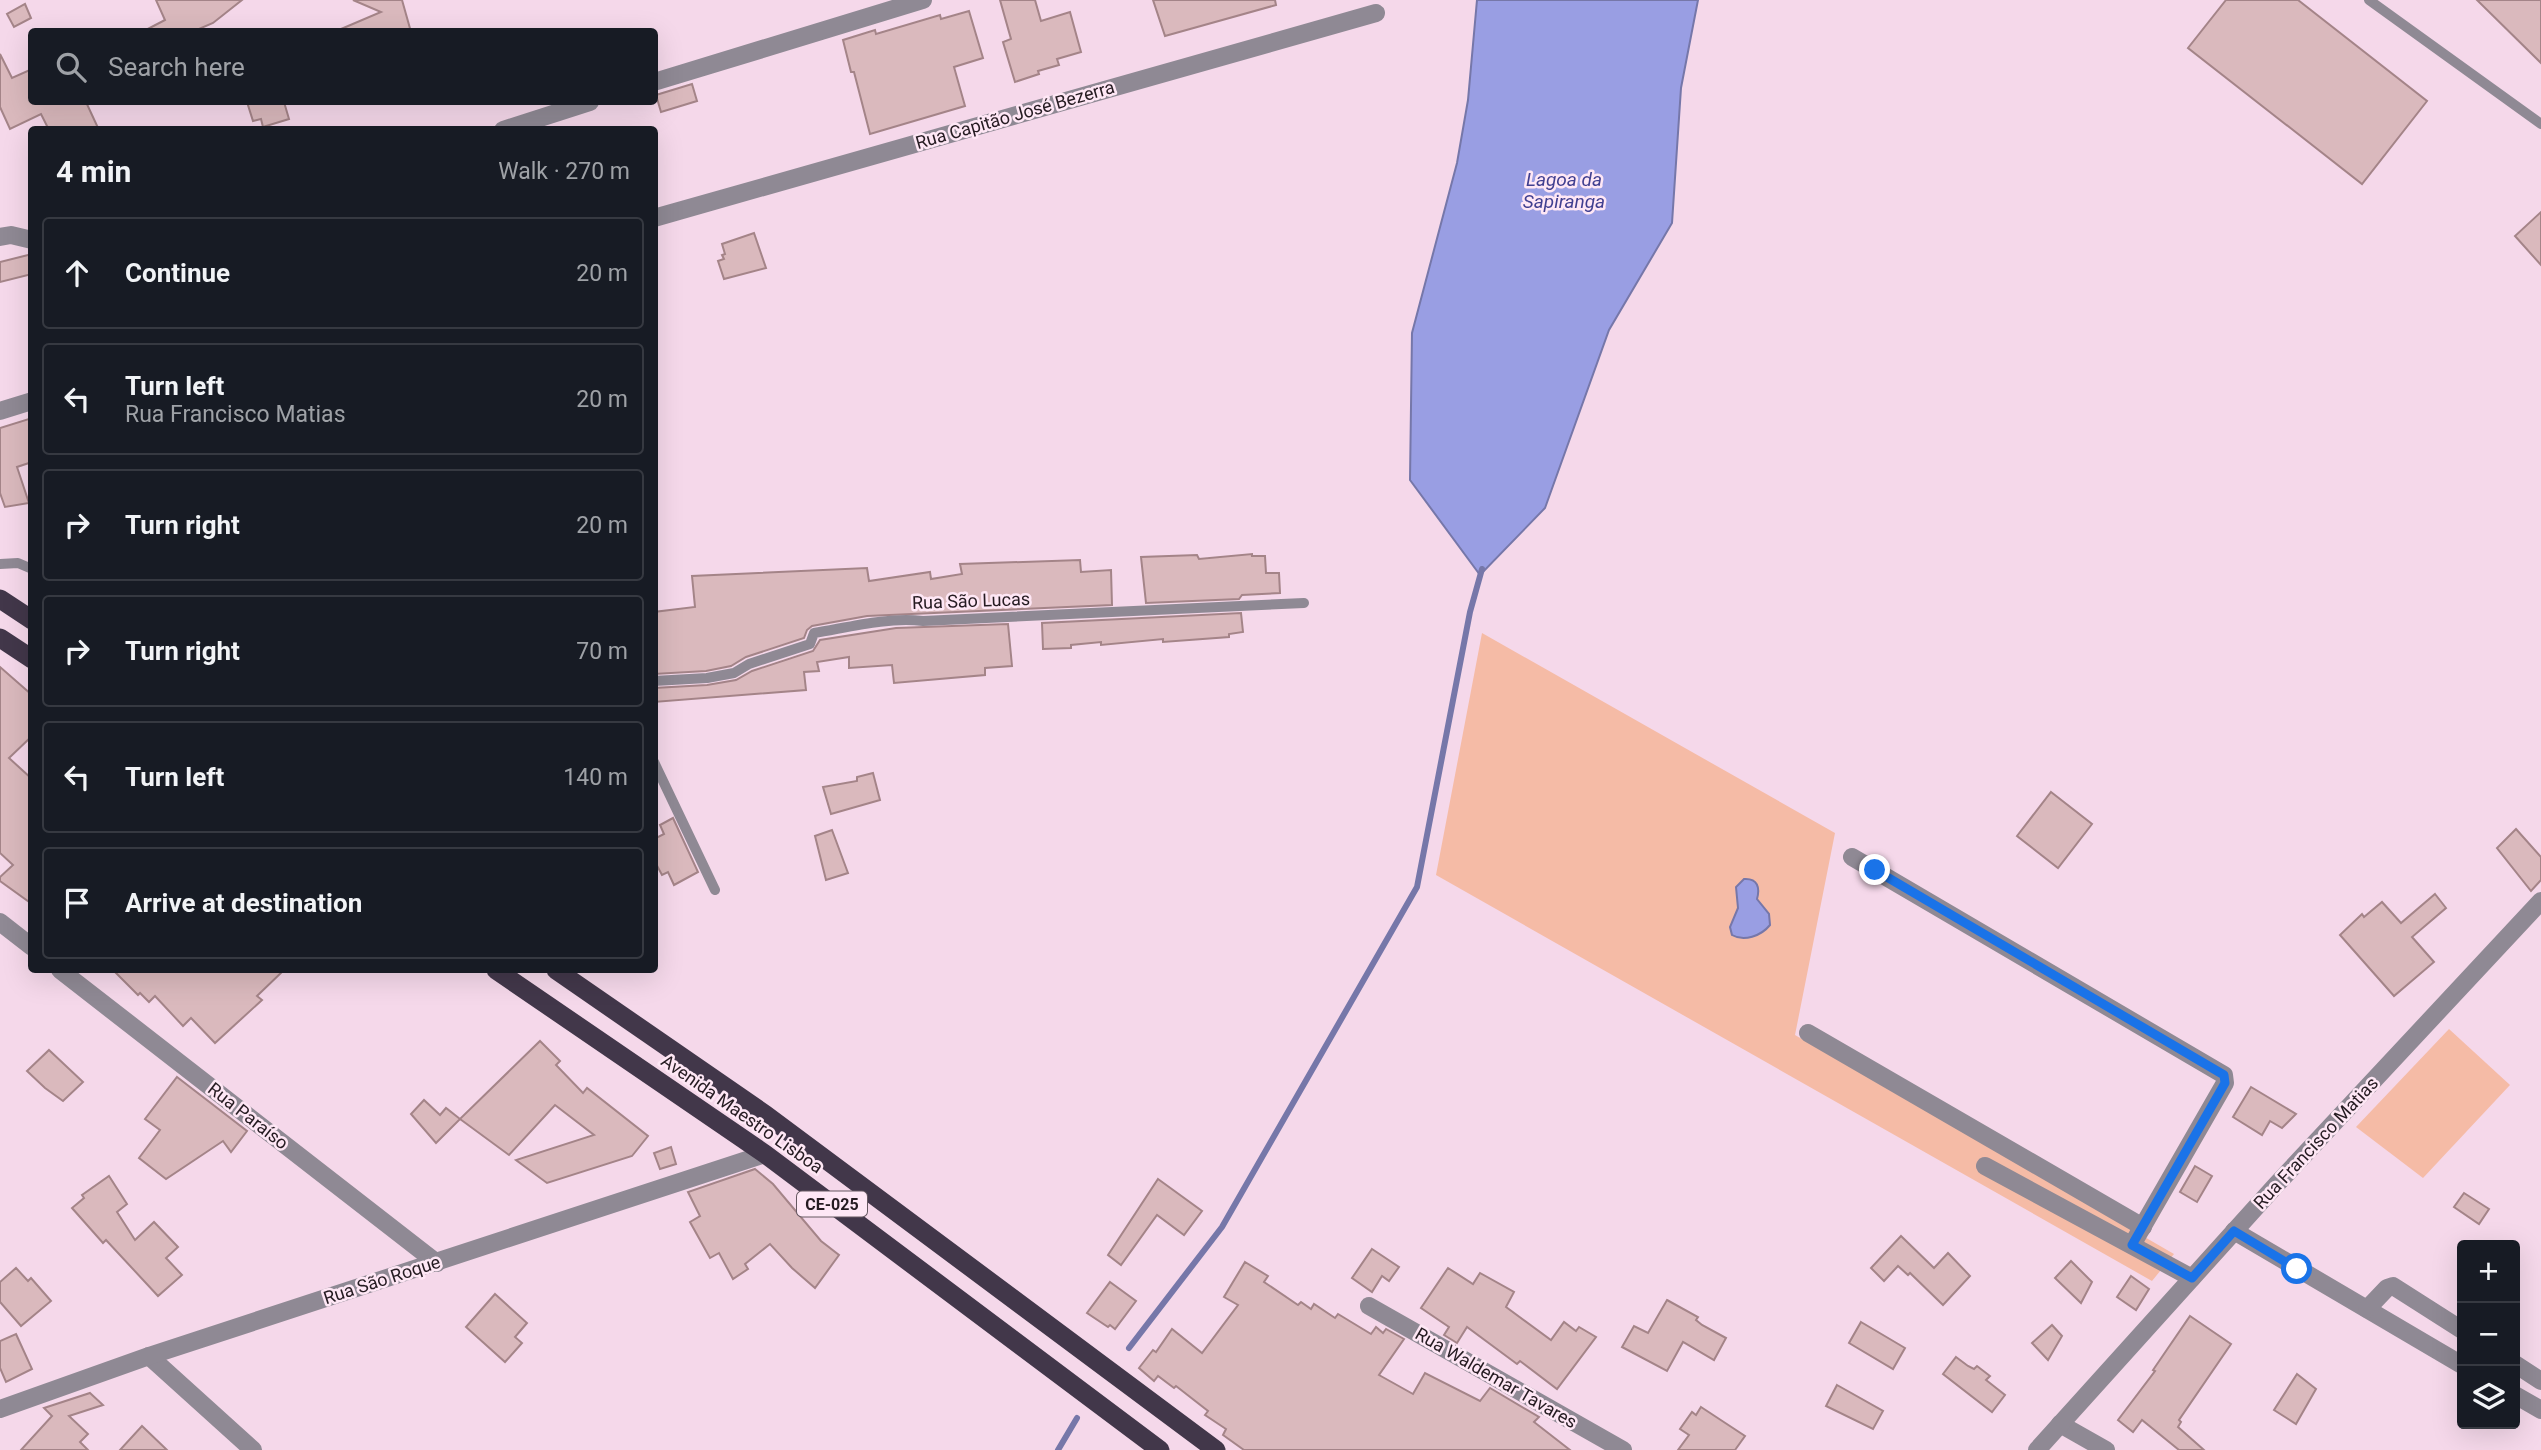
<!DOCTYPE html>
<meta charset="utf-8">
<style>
body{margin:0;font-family:Roboto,sans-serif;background:#20242c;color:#f1f3f6}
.controls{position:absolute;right:21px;bottom:21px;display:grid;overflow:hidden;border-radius:7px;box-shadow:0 7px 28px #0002}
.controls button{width:63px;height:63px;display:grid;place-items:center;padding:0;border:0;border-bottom:2px solid #363941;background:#171b24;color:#f1f3f6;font:35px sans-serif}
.stop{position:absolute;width:21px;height:21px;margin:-16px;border:5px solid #1a73e8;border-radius:50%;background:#fff}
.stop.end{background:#1a73e8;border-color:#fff;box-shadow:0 2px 7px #0008}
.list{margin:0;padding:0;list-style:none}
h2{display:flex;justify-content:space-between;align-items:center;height:91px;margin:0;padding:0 28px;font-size:30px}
h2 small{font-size:23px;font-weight:400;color:#9ea1a6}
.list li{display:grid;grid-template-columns:46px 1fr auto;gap:21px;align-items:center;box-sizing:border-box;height:112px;margin:0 14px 14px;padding:0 14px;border:2px solid #363941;border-radius:7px}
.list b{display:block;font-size:26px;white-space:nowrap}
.list p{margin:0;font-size:23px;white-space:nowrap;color:#9ea1a6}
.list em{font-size:23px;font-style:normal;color:#9ea1a6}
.icon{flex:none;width:38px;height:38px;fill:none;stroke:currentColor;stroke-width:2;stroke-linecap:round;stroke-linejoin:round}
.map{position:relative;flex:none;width:2541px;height:1450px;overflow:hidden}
.search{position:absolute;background:#171b24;box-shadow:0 7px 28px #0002;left:28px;top:28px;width:630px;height:77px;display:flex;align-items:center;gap:18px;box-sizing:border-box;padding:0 24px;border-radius:7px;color:#9ea1a6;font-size:26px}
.panel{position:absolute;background:#171b24;box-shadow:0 7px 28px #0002;left:28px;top:126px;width:630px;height:847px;border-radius:7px}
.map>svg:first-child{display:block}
</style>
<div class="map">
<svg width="2541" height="1450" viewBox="0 0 2541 1450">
<rect width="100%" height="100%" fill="#f5d8ea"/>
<g fill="#f5bba6">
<polygon points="1482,633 1835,833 1795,1035 2174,1254 2152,1281 1436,875"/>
<polygon points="2449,1029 2510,1085 2423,1178 2356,1127"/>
</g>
<g fill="#999ee3" stroke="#7677a9" stroke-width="2">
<polygon points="1477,0 1698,0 1681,88 1672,223 1609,330 1545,508 1480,575 1410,480 1412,333 1457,163 1468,100"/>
<path d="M1744,879c14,-1 16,9 13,20l12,15 1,11c-9,11 -26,17 -38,10l-2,-8 8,-19 -2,-21z"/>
</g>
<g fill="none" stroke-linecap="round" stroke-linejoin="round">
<g stroke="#7677a9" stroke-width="6">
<polyline points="1129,1348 1222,1227 1417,887 1470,612 1482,569"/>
<polyline points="1058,1450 1077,1418"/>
</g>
</g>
<g fill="#dab9bd" stroke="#a48488" stroke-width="2">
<polygon points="156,0 242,0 213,23 192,32 142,32 165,20"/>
<polygon points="353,0 402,0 411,32 334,32 381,12"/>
<polygon points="1000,0 1035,0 1041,21 1070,12 1081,52 1057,59 1059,65 1038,71 1039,74 1015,82 1003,42 1011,39"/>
<polygon points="1153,0 1275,0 1276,5 1165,36"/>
<polygon points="2226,0 2298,0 2427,101 2362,184 2188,48"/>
<polygon points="2477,0 2541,0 2541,63"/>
<polygon points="25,4 31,18 14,27 7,14"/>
<polygon points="969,11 983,58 954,67 965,106 870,134 854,72 851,72 843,40 875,30 876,34 940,15 941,19"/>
<polygon points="0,54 12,78 32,69 32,102 86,102 99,130 49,130 41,114 10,129 0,107"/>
<polygon points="692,84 697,101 661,112 656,95"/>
<polygon points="247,102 284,102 289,119 263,127 261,119 253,121"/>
<polygon points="2541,212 2541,265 2515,236"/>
<polygon points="754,233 766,268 724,279 718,261 724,259 722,255 725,254 722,244"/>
<polygon points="32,254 32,274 0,282 0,262"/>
<polygon points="32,418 32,462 17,467 29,503 5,507 0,493 0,428"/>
<polygon points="1252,554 1252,556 1265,556 1266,573 1279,573 1280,593 1242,595 1239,599 1146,603 1141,557 1197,555 1199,559"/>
<polygon points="1080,560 1081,572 1111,570 1112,605 867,616 812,626 807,630 804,638 746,657 731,666 706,671 654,674 654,612 695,607 692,576 867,568 869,581 930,572 931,579 962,574 960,564"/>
<polygon points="1241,613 1243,632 1229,634 1229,637 1163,642 1163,639 1101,645 1101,642 1071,645 1071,648 1043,649 1042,623"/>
<polygon points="1008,624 1012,666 985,668 985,675 894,683 892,665 849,668 849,657 817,662 819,671 804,672 806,690 654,702 654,688 707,685 736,680 752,671 813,651 820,640 896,628"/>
<polygon points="0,667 32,695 32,736 9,758 32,779 32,904 0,881 0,877 13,865 0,853"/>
<polygon points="873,773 880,800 831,814 823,787 857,781 857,777"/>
<polygon points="2051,792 2092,824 2058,868 2017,836"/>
<polygon points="673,818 698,872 674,885 668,872 662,875 654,860 654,839 664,834 660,825"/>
<polygon points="2516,829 2541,857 2541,880 2531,891 2497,848"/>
<polygon points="832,830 848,873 826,880 815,836"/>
<polygon points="2435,894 2446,908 2412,937 2434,962 2394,996 2340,935 2362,914 2364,917 2382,902 2401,923"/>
<polygon points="113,970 284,970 257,996 262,1000 215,1043 191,1018 183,1026 155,996 149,1002 140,993 138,995"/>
<polygon points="540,1041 560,1061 556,1065 583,1093 587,1088 648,1136 632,1156 547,1183 516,1160 594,1135 555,1105 509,1155 460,1119 436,1143 411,1114 424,1100 440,1115 446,1108 460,1119"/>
<polygon points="49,1050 83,1082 63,1101 45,1088 27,1071"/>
<polygon points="177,1077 247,1131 231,1152 223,1141 166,1179 139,1158 160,1130 145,1119"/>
<polygon points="2251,1087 2296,1114 2282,1128 2270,1121 2262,1135 2233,1117"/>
<polygon points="671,1147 676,1164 660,1169 654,1153"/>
<polygon points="2195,1166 2212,1176 2197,1202 2180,1192"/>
<polygon points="755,1169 773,1184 821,1241 839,1255 815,1288 792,1268 770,1244 745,1264 748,1269 733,1279 719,1253 710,1258 690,1222 700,1216 688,1192"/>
<polygon points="109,1176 127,1204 117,1212 135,1240 154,1222 178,1247 166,1258 182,1275 158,1296 106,1240 103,1243 72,1208 84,1198 82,1195"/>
<polygon points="1158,1179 1202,1211 1184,1235 1157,1215 1121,1265 1108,1255"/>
<polygon points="2464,1193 2489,1209 2479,1224 2454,1207"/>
<polygon points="1901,1236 1934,1268 1948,1253 1970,1276 1943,1305 1910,1273 1908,1275 1898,1266 1884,1281 1871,1268"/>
<polygon points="1372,1249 1399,1267 1389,1281 1382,1276 1372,1292 1352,1278"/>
<polygon points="2071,1261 2092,1282 2081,1303 2055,1278"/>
<polygon points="1245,1262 1268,1276 1264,1282 1298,1305 1301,1302 1311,1309 1314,1304 1335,1318 1338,1314 1371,1334 1376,1327 1383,1333 1386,1329 1404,1339 1379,1375 1413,1394 1425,1373 1480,1401 1490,1388 1539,1417 1534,1422 1570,1450 1244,1450 1223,1435 1226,1429 1205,1415 1208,1411 1176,1386 1174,1388 1158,1376 1154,1381 1139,1368 1153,1350 1156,1352 1172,1329 1202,1353 1238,1305 1224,1297"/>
<polygon points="16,1268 28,1281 31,1278 51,1301 21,1326 0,1302 0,1282"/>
<polygon points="1448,1268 1473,1284 1480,1273 1514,1292 1506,1307 1551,1340 1564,1322 1576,1331 1579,1327 1596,1337 1557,1389 1520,1361 1517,1364 1467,1327 1457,1343 1444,1335 1449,1327 1421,1308"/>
<polygon points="2131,1276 2149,1289 2136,1310 2117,1297"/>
<polygon points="1110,1282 1136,1301 1115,1329 1110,1325 1108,1327 1087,1313"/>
<polygon points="495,1294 527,1323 515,1337 522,1343 505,1362 466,1327"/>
<polygon points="1667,1300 1698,1317 1696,1320 1702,1325 1726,1338 1714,1360 1683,1342 1667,1371 1622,1347 1634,1326 1648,1333"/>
<polygon points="2190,1316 2231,1344 2179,1420 2181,1422 2178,1427 2204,1450 2179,1450 2142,1420 2133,1432 2118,1420 2155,1371 2153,1370"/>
<polygon points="1861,1322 1905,1348 1893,1369 1849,1343"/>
<polygon points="2052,1325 2062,1336 2048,1360 2032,1343"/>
<polygon points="16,1334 32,1369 6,1382 0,1368 0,1341"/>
<polygon points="1956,1357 1968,1366 1974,1369 1977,1366 1990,1376 1986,1380 2005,1395 1992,1412 1943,1374"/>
<polygon points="2297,1374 2316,1389 2296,1424 2274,1410"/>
<polygon points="1837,1385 1883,1411 1873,1429 1826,1406"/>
<polygon points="90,1393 103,1405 69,1416 88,1434 80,1442 88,1450 21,1450 52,1416 44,1408"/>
<polygon points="1701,1407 1745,1436 1735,1450 1678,1450 1689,1435 1680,1429 1692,1412 1696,1415"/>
<polygon points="142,1426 167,1450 120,1450"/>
</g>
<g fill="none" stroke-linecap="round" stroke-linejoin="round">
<g stroke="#8f8994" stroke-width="10">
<polyline points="2369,0 2541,124"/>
<polyline points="0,564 18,563 32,569"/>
<path d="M654,681l53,-3 27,-5 15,-9 61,-20 4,-11c36,-6 73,-16 109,-12l381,-18"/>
<polyline points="654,762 715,890"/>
</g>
<g stroke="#8f8994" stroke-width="18">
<polyline points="654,82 923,0"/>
<polyline points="503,130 590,102"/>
<polyline points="654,218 1376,13"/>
<polyline points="0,237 11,235 32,240"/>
<polyline points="0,411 32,401"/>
<polyline points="1852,857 2224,1075 2225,1083 2132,1245"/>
<polyline points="0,922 32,947"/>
<polyline points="60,970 437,1263"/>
<polyline points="1808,1033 2143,1227"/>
<polyline points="1985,1166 2192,1278"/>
<polyline points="2234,1231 2462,1365"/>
<polyline points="1369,1306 1623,1450"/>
<polyline points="2367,1309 2387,1288 2393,1286 2462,1330"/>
<polyline points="149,1356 253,1450"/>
<polyline points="2515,1364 2541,1381"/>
<polyline points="2515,1395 2541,1410"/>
<polyline points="0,1409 149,1356 765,1154"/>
<polyline points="2060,1424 2106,1450"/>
<polyline points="2037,1450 2276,1185 2541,901"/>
</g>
<g stroke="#42374a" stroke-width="19">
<polyline points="0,599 32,620"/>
<polyline points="0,638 32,659"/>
<polyline points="496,970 765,1154 1160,1450"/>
<polyline points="556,970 766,1115 1216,1450"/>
</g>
</g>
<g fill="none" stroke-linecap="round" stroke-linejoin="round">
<polyline stroke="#1a73e8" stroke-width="9" points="1875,870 2224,1075 2225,1083 2132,1245 2192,1278 2234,1231 2297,1269"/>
</g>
<g text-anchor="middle" stroke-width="5" stroke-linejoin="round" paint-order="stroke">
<rect fill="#fee7f5" stroke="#665861" stroke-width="2" x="797" y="1191.5" width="70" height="25" rx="5"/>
<g font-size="16" font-weight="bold" fill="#251b21">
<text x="832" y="1210">CE-025</text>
</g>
<g font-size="18" fill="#251b21" stroke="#fee7f5">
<text transform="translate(1015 115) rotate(-16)" y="6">Rua Capitão José Bezerra</text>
<text transform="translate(971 601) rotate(-2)" y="6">Rua São Lucas</text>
<text transform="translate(742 1114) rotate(35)" y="6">Avenida Maestro Lisboa</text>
<text transform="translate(248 1116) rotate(38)" y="6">Rua Paraíso</text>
<text transform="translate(2316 1143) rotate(-47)" y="6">Rua Francisco Matias</text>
<text transform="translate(382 1280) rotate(-18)" y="6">Rua São Roque</text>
<text transform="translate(1496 1378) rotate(30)" y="6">Rua Waldemar Tavares</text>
</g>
<g font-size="19" font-style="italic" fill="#403f90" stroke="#fee7f5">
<text x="1564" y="186">Lagoa da<tspan x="1564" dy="22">Sapiranga</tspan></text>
</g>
</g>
</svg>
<div class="controls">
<button>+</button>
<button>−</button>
<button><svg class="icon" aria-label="layers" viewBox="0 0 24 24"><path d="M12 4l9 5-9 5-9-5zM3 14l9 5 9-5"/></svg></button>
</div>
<div class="stop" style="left:2297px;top:1269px"></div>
<div class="stop end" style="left:1875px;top:870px"></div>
<div class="search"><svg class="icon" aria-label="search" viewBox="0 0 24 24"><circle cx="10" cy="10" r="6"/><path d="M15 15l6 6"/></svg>Search here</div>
<section class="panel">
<h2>4 min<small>Walk · 270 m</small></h2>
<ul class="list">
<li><svg class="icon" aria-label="ahead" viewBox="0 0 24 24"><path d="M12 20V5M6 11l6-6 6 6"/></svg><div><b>Continue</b></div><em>20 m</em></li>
<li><svg class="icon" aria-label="left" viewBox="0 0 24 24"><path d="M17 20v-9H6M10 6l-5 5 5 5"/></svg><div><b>Turn left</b><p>Rua Francisco Matias</p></div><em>20 m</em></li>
<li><svg class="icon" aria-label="right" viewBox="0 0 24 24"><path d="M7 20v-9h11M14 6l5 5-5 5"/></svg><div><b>Turn right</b></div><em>20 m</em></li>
<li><svg class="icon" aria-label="right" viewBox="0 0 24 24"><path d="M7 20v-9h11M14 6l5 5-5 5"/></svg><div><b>Turn right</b></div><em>70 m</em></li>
<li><svg class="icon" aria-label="left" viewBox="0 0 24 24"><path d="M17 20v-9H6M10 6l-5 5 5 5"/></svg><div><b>Turn left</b></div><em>140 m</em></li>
<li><svg class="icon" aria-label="arrive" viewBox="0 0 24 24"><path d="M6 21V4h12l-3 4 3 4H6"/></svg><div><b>Arrive at destination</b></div></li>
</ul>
</section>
</div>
